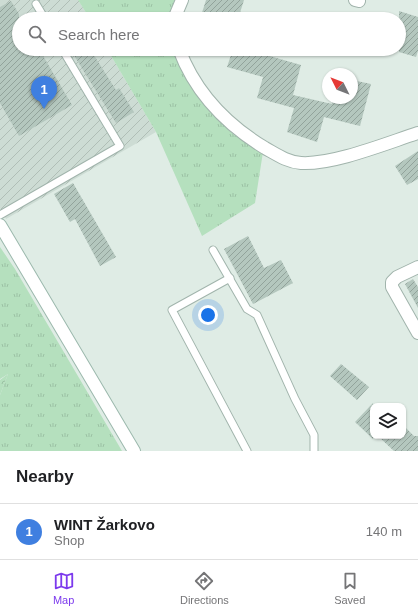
<!DOCTYPE html>
<meta charset="utf-8">
<style>
body{margin:0;font-family:Helvetica,sans-serif;background:#f2f2f2;color:#202124}
.controls{position:absolute;right:12px;bottom:12px;display:grid;overflow:hidden;border-radius:8px;box-shadow:0 1px 3px #0004}
.controls button{width:36px;height:36px;display:grid;place-items:center;padding:0;border:0;border-bottom:1px solid #e0e0e0;background:#fff;color:#202124;font:20px sans-serif}
.compass{position:absolute;left:322px;top:68px;width:36px;height:36px;border-radius:50%;background:#fff;box-shadow:0 1px 3px #0004;rotate:312deg}
.you{position:absolute;left:208px;top:315px;width:14px;height:14px;margin:-10px;border:3px solid #fff;border-radius:50%;background:#1a73e8;box-shadow:0 0 0 6px #1a73e833}
.badge{display:grid;place-items:center;width:26px;height:26px;border-radius:50%;background:#7c3aed;color:#fff;font-size:13px;font-weight:700}
.pin{position:absolute;translate:-50% -33px;filter:drop-shadow(0 1px 2px #0008)}
.pin::after{content:'';position:absolute;top:21px;width:14px;height:12px;background:inherit;clip-path:polygon(0 0,100% 0,50% 100%)}
.list{margin:0;padding:0;list-style:none}
h2{display:flex;justify-content:space-between;align-items:center;height:52px;margin:0;padding:0 16px;font-size:17px}
h2 small{font-size:13px;font-weight:400;color:#757577}
.list li{display:grid;grid-template-columns:26px 1fr auto;gap:12px;align-items:center;box-sizing:border-box;height:56px;padding:0 16px;border-top:1px solid #e0e0e0}
.list b{display:block;font-size:15px;white-space:nowrap}
.list p{margin:0;font-size:13px;white-space:nowrap;color:#757577}
.list em{font-size:13px;font-style:normal;color:#757577}
.icon{flex:none;width:22px;height:22px;fill:none;stroke:currentColor;stroke-width:2;stroke-linecap:round;stroke-linejoin:round}
.map{position:relative;flex:none;width:418px;height:451px;overflow:hidden}
.search{position:absolute;background:#fff;box-shadow:0 1px 3px #0004;left:12px;right:12px;top:12px;height:44px;display:flex;align-items:center;gap:10px;box-sizing:border-box;padding:0 14px;border-radius:22px;color:#757577;font-size:15px}
.sheet{height:108px;background:#fff}
nav{display:flex;justify-content:space-around;align-items:center;box-sizing:border-box;height:56px;border-top:1px solid #e0e0e0;background:#fff;font-size:11px;color:#757577}
nav a{display:grid;justify-items:center;gap:2px}
nav .on{color:#7c3aed}
.map>svg:first-child{display:block}
</style>
<div class="map">
<svg width="418" height="451" viewBox="0 0 418 451">
<defs>
<pattern id="industrial-furrows" width="10" height="10" patternUnits="userSpaceOnUse"><rect width="10" height="10" fill="#cddcd4"/><path d="M-1 1l2-2M0 10L10 0M9 11l2-2" fill="none" stroke="#b0beb6"/></pattern>
<pattern id="grass-tufts" width="24" height="20" patternUnits="userSpaceOnUse"><rect width="24" height="20" fill="#b5e0be"/><path d="M3 7l-1-3M5 7V3M7 7l1-3M15 17l-1-3M17 17v-4M19 17l1-3" fill="none" stroke="#9bc1a4"/></pattern>
<pattern id="forest-crowns" width="20" height="18" patternUnits="userSpaceOnUse"><rect width="20" height="18" fill="#b5e0be"/><path d="M2 6a3 3 0 1 1 6 0M12 15a3 3 0 1 1 6 0" fill="none" stroke="#9bc1a4"/></pattern>
<pattern id="building-hatch" width="6" height="6" patternUnits="userSpaceOnUse"><rect width="6" height="6" fill="#b4c7be"/><path d="M-1 1l2-2M0 6l6-6M5 7l2-2" fill="none" stroke="#92a39b"/></pattern>
</defs>
<rect width="100%" height="100%" fill="#dfece5"/>
<polygon fill="url(#industrial-furrows)" points="0,0 78,0 90,19 19,19 19,49 107,49 156,132 6,219 0,208"/>
<g fill="url(#grass-tufts)">
<polygon points="78,0 178,0 171,19 90,19"/>
<polygon points="107,49 174,49 200,97 233,134 263,152 255,203 202,236 156,132"/>
<polygon points="0,247 15,269 122,451 0,451 0,395 8,374 0,379"/>
</g>
<polygon fill="url(#forest-crowns)" points="8,374 0,395 0,380"/>
<g fill="url(#building-hatch)">
<polygon points="206,0 244,0 238,19 200,19"/>
<polygon points="11,1 19,14 19,49 39,49 72,105 19,136 0,103 0,7"/>
<polygon points="399,11 418,17 418,51 416,57 399,52"/>
<polygon points="70,49 90,49 116,90 119,88 134,112 116,123"/>
<polygon points="233,49 268,49 266,55 301,65 293,95 332,104 334,98 352,98 352,80 371,84 360,126 324,117 317,142 287,132 294,108 257,98 263,77 227,67"/>
<polygon points="418,151 418,179 407,185 395,166"/>
<polygon points="73,183 116,257 100,266 75,219 70,222 54,194"/>
<polygon points="248,236 264,268 281,260 293,283 253,304 224,249"/>
<polygon points="413,279 418,287 418,308 405,284"/>
<polygon points="341,364 369,387 357,400 330,376"/>
<polygon points="373,403 373,439 355,422"/>
<polygon points="403,425 414,436 418,436 418,451 394,451 378,436 403,436"/>
</g>
<g fill="none" stroke-linecap="round" stroke-linejoin="round">
<defs>
<g id="service">
<polyline points="36,4 45,19"/>
<polyline points="0,215 120,146 62,49"/>
<polyline points="213,250 247,309 257,315 295,399 314,435 314,451"/>
<polyline points="230,278 172,310 247,451"/>
</g>
<g id="minor">
<polyline points="355,0 359,1"/>
<polyline points="174,19 182,0"/>
<path d="M179,49c16,43 48,76 86,99 11,6 22,14 36,15 32,2 86,-20 117,-30"/>
<polyline points="418,267 397,277 392,282 392,287 418,333"/>
</g>
<polyline id="secondary" points="0,225 134,451"/>
</defs>
<use href="#service" stroke="#a1b4ac" stroke-width="9"/>
<use href="#minor" stroke="#a1b4ac" stroke-width="14"/>
<use href="#secondary" stroke="#9cb9ad" stroke-width="14"/>
<use href="#service" stroke="#fff" stroke-width="7"/>
<use href="#minor" stroke="#fff" stroke-width="12"/>
<use href="#secondary" stroke="#fff" stroke-width="12"/>
</g>
</svg>
<div class="controls">
<button><svg class="icon" aria-label="layers" viewBox="0 0 24 24"><path d="M12 4l9 5-9 5-9-5zM3 14l9 5 9-5"/></svg></button>
</div>
<svg class="compass" viewBox="-18 -18 36 36"><path d="M0-13l5 13h-10z" fill="#e53935"/><path d="M0 13l5-13h-10z" fill="#757577"/></svg>
<div class="you"></div>
<div class="pin badge" style="left:44px;top:109px;background:#3f7fe0">1</div>
<div class="search"><svg class="icon" aria-label="search" viewBox="0 0 24 24"><circle cx="10" cy="10" r="6"/><path d="M15 15l6 6"/></svg>Search here</div>
</div>
<section class="sheet">
<h2>Nearby<small></small></h2>
<ul class="list">
<li><span class="badge" style="background:#3f7fe0">1</span><div><b>WINT Žarkovo</b><p>Shop</p></div><em>140 m</em></li>
</ul>
</section>
<nav>
<a class="on"><svg class="icon" aria-label="map" viewBox="0 0 24 24"><path d="M3 6l6-2 6 2 6-2v14l-6 2-6-2-6 2zM9 4v14M15 6v14"/></svg>Map</a>
<a><svg class="icon" aria-label="directions" viewBox="0 0 24 24"><path d="M12 3l9 9-9 9-9-9zM9 14v-3h6M13 9l2 2-2 2"/></svg>Directions</a>
<a><svg class="icon" aria-label="saved" viewBox="0 0 24 24"><path d="M7 4h10v16l-5-4-5 4z"/></svg>Saved</a>
</nav>
